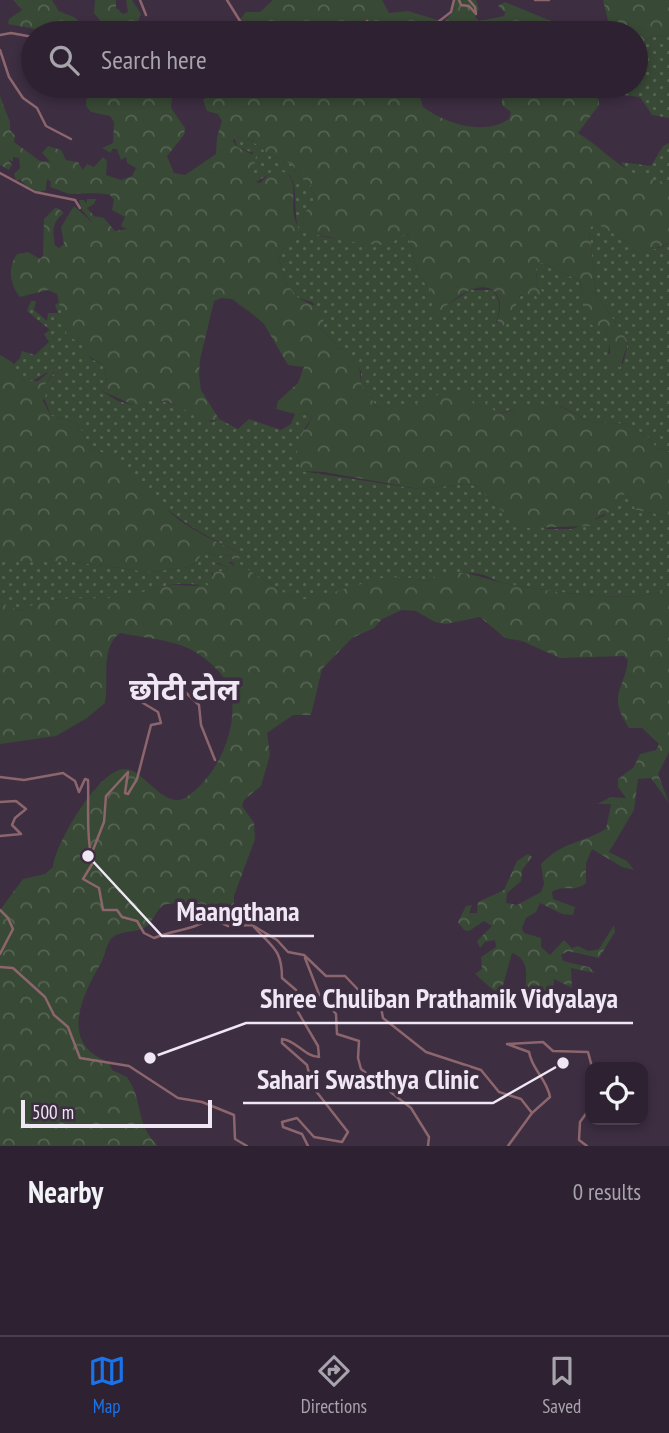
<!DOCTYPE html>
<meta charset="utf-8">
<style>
body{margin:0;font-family:"PT Sans Narrow","Noto Sans Devanagari",sans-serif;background:#362a3a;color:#f1f3f6}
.controls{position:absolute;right:21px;bottom:21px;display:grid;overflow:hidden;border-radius:14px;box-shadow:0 4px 10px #0003}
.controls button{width:63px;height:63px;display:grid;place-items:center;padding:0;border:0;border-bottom:2px solid #493f4d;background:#2e2232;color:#f1f3f6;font:35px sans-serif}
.scale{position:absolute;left:21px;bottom:18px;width:191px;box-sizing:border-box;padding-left:7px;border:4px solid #f0e7f4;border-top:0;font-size:19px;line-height:24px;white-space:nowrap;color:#f0e7f4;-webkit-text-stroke:5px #3d2e42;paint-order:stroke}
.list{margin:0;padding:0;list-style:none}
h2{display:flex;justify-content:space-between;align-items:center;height:91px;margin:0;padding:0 28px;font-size:30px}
h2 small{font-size:23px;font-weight:400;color:#a7a4ac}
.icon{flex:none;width:38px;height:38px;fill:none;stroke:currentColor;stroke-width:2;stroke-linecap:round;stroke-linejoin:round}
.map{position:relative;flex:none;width:669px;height:1146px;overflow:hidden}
.search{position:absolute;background:#2e2232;box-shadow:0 4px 10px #0003;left:21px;right:21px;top:21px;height:77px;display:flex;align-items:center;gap:18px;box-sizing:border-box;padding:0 24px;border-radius:38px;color:#a7a4ac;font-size:26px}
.sheet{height:189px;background:#2e2232}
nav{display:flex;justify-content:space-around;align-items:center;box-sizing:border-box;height:98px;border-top:2px solid #493f4d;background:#2e2232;font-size:19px;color:#a7a4ac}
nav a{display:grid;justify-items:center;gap:4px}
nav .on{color:#1a73e8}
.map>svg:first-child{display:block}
</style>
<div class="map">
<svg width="669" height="1146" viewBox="0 0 669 1146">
<defs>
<pattern id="grass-dots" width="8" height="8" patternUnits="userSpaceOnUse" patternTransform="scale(1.75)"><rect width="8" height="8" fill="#384935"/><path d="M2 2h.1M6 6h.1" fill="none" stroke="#556353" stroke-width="1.8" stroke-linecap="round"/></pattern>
<pattern id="forest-crowns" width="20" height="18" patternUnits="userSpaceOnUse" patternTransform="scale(1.75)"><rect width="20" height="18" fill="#384935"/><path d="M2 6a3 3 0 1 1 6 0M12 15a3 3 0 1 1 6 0" fill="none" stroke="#556353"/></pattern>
</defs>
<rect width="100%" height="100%" fill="#3d2e42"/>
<g fill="url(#grass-dots)">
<polygon points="669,35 669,118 652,115 640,97 614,94 603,86 636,86 636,46 651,37"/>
<path d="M234,137l17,3 20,16 21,8 6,12 12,7 5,16 -12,16 1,12c23,21 74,8 103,6l12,43 11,14 4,14 9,3 28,-17h21c10,11 8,19 4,33l13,-7 6,-16 9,-7 11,1 4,4 7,-4 -9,-6 -1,-22 4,-4 40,19 8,40 18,10 4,12 -2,10 15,11 5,-22 -32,-49 -7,-63 3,-5h7c24,11 41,36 70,18v208l-12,-3 -9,-11 -20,-13 -37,-2 -30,-16 -51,4 -13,4 -56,-20c-18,10 -44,20 -64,13l-16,-23v-13l-17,-21 -10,-3 -1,-6 -11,-11 2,-11 -12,-17 -14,-4 -12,-15 -8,-29 21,-22c-6,-19 -1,-40 -8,-56l-16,-5 -19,11 -5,-5 2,-24 -16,-6z"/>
<path d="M669,143v39c-20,-1 -36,-1 -48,-20l30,4 12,-20z"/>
<path d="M31,301h5l-2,9 13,11 1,-8h10l-3,-8 6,-4 6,34 15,9 9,15 13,6 3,17 -8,7 19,12 15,4 17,-7 37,10 9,9 16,5 7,-3 19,10 11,-10 32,11 10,-6 4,-10 16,-1 -1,8c-13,15 -15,32 -9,50l118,18 47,-5 11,2 20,21 50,22h25l32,-13 22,-24 10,18 33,6v72c-31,19 -128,2 -165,-5 -9,-2 -17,-8 -25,-9 -15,-3 -41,-1 -52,7l-23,-4 -97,23 -21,-6 -47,-30 1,-11c-34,-16 -64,-34 -91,-59 -20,-18 -31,-37 -58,-46l-14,-25 -26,-7 -10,-26 14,-18h-7l-17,10 -10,-2 -9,-14 8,-8 2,-7 13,4 14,-13 -5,-8 6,-4 -23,-19z"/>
<path d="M201,551l15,5 13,-2 6,9 -1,3 -2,-4 -17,1 13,4 -2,4 -15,2 6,11v7c-12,-6 -31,-9 -47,-6 -18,3 -34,11 -53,13 -34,3 -67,-5 -96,13l-21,-8v-42h67l83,11 39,-5 8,-5z"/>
</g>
<g fill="url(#forest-crowns)">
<path d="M13,0h39l7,11c16,8 17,2 26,22l-41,-8 -9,4 -27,-5 1,-5 13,-9z"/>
<polygon points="95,0 116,0 116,8 123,14 128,12 126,0 132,0 141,14 138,21 133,22 129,33 98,32 102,23 94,13"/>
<polygon points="273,0 382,0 389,13 408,11 444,22 452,13 455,0 476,0 479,9 475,17 479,21 504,16 505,12 498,6 505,2 556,23 568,31 587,28 596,33 551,33 538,25 532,33 431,33 423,22 397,23 396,33 264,33 240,19 246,12 260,12"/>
<polygon points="603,0 669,0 669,35 651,37 636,46 636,33 611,33"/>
<path d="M96,86h39l8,5 5,-5h25l-2,22 14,20 -1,7 -17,21 7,17 11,2 31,-21 1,-17 5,-16 -4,-7 -11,-3 -4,-11 16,-14h208l-7,11 3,10c23,17 61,29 86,12l2,-7 -9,-7v-6l6,-6 17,3 2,-10h54l18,14v5l-21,28c36,23 47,46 91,49v61l-24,10 -46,-28h-7l-3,5 7,63 32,49 -8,26 -10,-4v-21l-4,-12c-28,-4 -20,-31 -26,-50l-40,-19 -4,4 1,22 9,6 1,6 -7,4 -5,-10 -15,1 -17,32h-5c-3,-9 5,-17 1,-27 -10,-31 -53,3 -64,17l-5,-27 -11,-14 -12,-43 -19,12 -25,-1 -54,-11 -5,-6 -1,-12 12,-16 -5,-16 -12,-7 -6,-12 -21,-8 -20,-16 -16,-3 -2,4 4,6 19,9 -4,21 4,5 4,1 12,-12c31,-2 18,25 22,45 1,5 4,11 6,16l-22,22 8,29 12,15 23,11 3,10 -2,11 11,11 1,6 10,3 15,16 2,18 16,23c28,10 71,-25 87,-14 5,2 8,9 11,13l12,-4 10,12 35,-9 24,-1 35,18 37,2 20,13 9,11 12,3v65l-33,-6 -10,-18 -17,20 -14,7 -4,7 -65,2 -29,-21 -20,-21 -11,-2 -47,5 -95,-17 -23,-1c-14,-44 11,-35 10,-58l-16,1 -19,-5 2,-8 20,-18 6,-16 -16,-2 -24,-41 -9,-8 -23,-17 -11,-1 -7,3 -14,59 -1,15 2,15 18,29 -16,3c-23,-16 -41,-29 -70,-17l-35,-16 9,-7 -3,-17 -18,-10 -4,-11 -15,-9 -10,-41 -9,-4 -28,7c-10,-12 -13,-29 -3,-43l11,-2 12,7 3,-3 1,-37 12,-12 8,6c-13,10 -11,18 -9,33l4,2 5,-4 -3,-17 13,-21 19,17 -11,-13 -3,-10h5l2,4 1,-5h9l-2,5 -7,4 7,8 10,2 11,13 12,-2 -6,-3 4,-9 -13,-7 2,-10 -4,-5c-14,-3 -27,-1 -38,-1 -7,0 -14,-5 -22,-7l1,-5 -4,-3 -1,11 -6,2 -14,-6 -6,-7 -4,2 -2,-7 6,-6 -1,-10 -6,-1v5l-5,-3 4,6 -3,5 -9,-5v-69l10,26v8l5,6 -1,6 26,19 10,1 -8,-9 6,-7 13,4 5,10 12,2 5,8 4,-6 7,3 9,-10 4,4 -1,14 15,5 11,-4 4,-8 -9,-5 -1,-6 -5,3 -4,-11h-5l-1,4 -9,-5 11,-5 1,-21 -4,-6 -19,-4 -5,-6v-6z"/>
<path d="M0,355l12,7 11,19h15l13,-11 4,1 -14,19 5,5 -3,6 8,15 26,7 14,25c35,11 58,48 87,71 19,14 41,24 62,34l-1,11 47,30 21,6 75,-22 22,-1 23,4c25,-18 50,-4 77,2 37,7 133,24 165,5v164l-11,22 11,29 -18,-25 -13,1 -4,31 -25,42 18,9 7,9 -12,-3 -30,-18 -6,14v20c-11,10 -23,1 -34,9l1,7 22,8 -2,8 -11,-1 -22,-11 -4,9 -10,6 -4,10 2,5 17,5v9l9,8 14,-15 8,8 6,-2 10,5 11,-2 15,-24 1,7 -16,26 -31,-7 -7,4 2,6 26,6 6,6 -24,-5 1,20 -18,-9 -1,16 -15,-6 -12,12c-3,-17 8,-40 -14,-48l-12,43 -25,-22 7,-5 -1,-12 15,-10 -1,-7 -10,2 -5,6 -3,-7 15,-15 -8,-5 -15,10 -5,-1 -6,-8 8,-16 6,-1 -3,8h8l1,-11 26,-12 13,-29 11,-7 4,3 -10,13 -1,11 -14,12 -1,10 11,2 24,-13 3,-8 -3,-20c22,-23 40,-20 65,-35l5,-25h-14l14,-7 15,1 -8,-11v-8l16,-12 6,-13 16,-4 3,-6 -17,-16h-13c-22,-33 -5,-37 -1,-68l-4,-4 -64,2 -38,-17 -17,-3 -25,-21 -34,7 -11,-2 -19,-11 -14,-1 -20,9 -8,9 -22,10 -30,31 -11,46h-18l-26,18 3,22 -9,31 -17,14 -2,6 12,17 1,16 -21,57v26c-11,-1 -16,-8 -25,-13 -14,-7 -32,-7 -46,-4 -7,6 -10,16 -16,21 -10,8 -27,3 -36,13 -5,6 -6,17 -10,24 -20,34 -42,81 8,99l3,8 15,7c17,24 7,45 31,69h-158v-236l23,-31 22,-5 8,-7c2,-23 46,-99 72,-98 20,0 39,44 63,27 29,-21 48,-62 44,-98 -1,-18 -20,-35 -35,-45 -20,-13 -53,-15 -77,-20 -20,15 -11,47 -15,70l-18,15 -31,18 -56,8v-141l21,8c31,-19 65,-9 100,-14 18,-2 35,-11 52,-12 12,-1 21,3 32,-1l12,7 -5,-19 14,-1 2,-4 -12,-5 8,-3 10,7 1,-3 -6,-9 -13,2 -15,-5 -2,9 -10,7 -39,5 -83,-11h-67z"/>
</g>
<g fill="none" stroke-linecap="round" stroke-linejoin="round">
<g stroke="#8c666c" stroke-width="2.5">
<polyline points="140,0 146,15"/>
<polyline points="227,0 240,21 261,33"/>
<polyline points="459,0 461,5 469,6 476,14 475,7 469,0"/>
<polyline points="535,0 549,0"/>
<polyline points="328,33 325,29 328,25 336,27 340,33"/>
<polyline points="365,33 367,21 380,33"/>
<polyline points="398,33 399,30 406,33"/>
<polyline points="440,33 438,22 451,12 454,0"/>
<polyline points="0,35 11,33 33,37"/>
<polyline points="0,50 9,77 23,98 37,108 46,126 71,139"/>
<polyline points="0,173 35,192 75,200 80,208"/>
<path d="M0,777l24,3 39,-7 12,8 4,11 6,-13 3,1c1,26 -2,50 3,75l13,-33 2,-26 22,-24 -3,21 3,1 9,-15 14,-54 10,-2 -3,-11 -20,-12 9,-16 22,6 13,-1 17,16 2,20 14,35"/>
<polyline points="0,802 16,801 26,809 15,818 12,825 21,834 0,836"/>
<path d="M91,855l3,6 -11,18 16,9 4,22h14l5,7 15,4 7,12 10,5c21,-9 38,-7 57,-20l17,8 24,-1 25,15 11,12 16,3 22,21h19l27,28 5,-3 -3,-6 4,-3 5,26 43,34 55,18 18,22 22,7 11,14 18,-16c-3,-18 -18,-27 -21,-45l-22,-8 36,-2 10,9 35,1 4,15"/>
<polyline points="0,910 8,918 13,929 0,954"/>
<path d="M254,927c18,20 28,22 28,51l14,12 2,22 20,34 1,11c-14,0 -23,-17 -37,-18v4l25,22 5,21 36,46 -6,10 -28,-5 -17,-19 -15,4 1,5 19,7 6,12"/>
<polyline points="305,958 319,994 336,1014 337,1034 359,1041 358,1058 361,1069 411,1108 429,1137 428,1146"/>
<polyline points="0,967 13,968 45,997 54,1015 68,1027 80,1058 129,1066 178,1098 202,1102 234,1115 235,1139 247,1146"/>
<polyline points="508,1146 532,1113"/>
<polyline points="587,1146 579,1140 580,1122 590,1108"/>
</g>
</g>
<g text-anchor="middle" stroke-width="7" stroke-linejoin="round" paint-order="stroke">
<g font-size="30" font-weight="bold" fill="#f0e7f4" stroke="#3d2e42">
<text x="184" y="700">छोटी टोल</text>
</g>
</g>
<path fill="none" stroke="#f0e7f4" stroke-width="2.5" d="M88 856L162 936H314M150 1058L246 1023H633M563 1063L493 1103H243"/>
<g fill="#f0e7f4" stroke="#3d2e42" stroke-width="2.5">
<circle cx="88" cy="856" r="7"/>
<circle cx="150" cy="1058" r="7"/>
<circle cx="563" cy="1063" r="7"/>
</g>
<g font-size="28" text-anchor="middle" font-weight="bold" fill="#f0e7f4" stroke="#3d2e42" stroke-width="7" stroke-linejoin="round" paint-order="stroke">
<text x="238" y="921">Maangthana</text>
<text x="439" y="1008">Shree Chuliban Prathamik Vidyalaya</text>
<text x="368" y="1089">Sahari Swasthya Clinic</text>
</g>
</svg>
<div class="controls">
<button><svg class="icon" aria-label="locate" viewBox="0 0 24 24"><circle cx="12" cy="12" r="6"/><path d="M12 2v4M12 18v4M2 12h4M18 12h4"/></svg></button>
</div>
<div class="scale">500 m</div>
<div class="search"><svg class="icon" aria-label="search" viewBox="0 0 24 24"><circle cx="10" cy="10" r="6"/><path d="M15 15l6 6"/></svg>Search here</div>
</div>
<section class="sheet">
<h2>Nearby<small>0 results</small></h2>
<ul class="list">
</ul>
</section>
<nav>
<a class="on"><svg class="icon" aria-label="map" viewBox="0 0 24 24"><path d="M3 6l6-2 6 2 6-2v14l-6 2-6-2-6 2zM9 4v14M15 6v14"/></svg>Map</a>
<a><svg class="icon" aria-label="directions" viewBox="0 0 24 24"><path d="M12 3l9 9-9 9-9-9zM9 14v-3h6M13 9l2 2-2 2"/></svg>Directions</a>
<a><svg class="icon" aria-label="saved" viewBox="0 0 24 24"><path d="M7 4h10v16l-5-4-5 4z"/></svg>Saved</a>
</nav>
